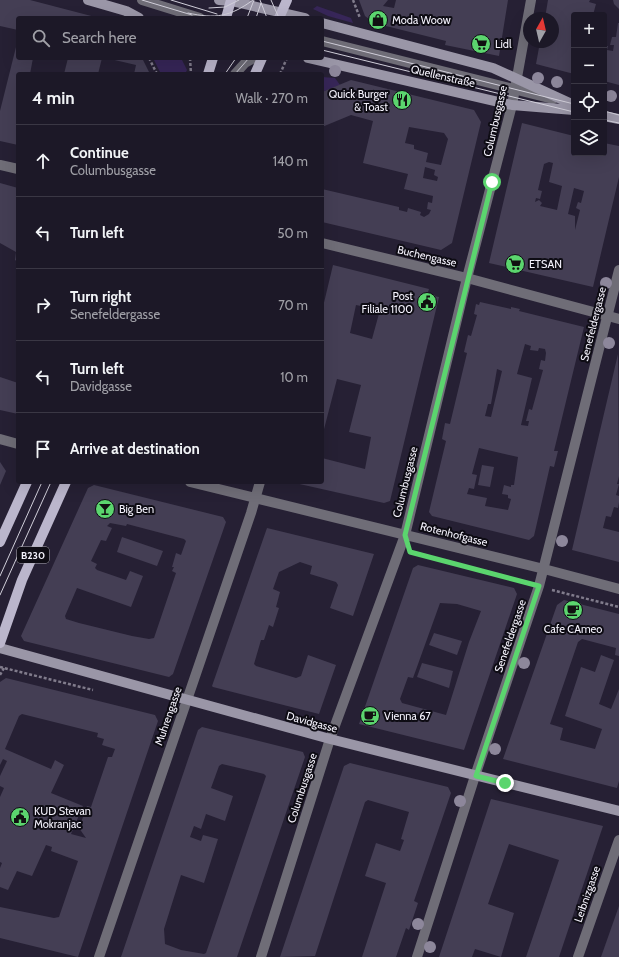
<!DOCTYPE html>
<meta charset="utf-8">
<style>
body{margin:0;font-family:Cabin,sans-serif;background:#292533;color:#f1f3f6}
.controls{position:absolute;right:12px;top:12px;display:grid;overflow:hidden;border-radius:4px;box-shadow:0 4px 16px #0002}
.controls button{width:36px;height:36px;display:grid;place-items:center;padding:0;border:0;border-bottom:1px solid #3a3744;background:#1c1827;color:#f1f3f6;font:20px sans-serif}
.compass{position:absolute;left:523px;top:12px;width:36px;height:36px;border-radius:50%;background:#1c1827;box-shadow:0 4px 16px #0002;rotate:8deg}
.stop{position:absolute;width:12px;height:12px;margin:-9px;border:3px solid #5bd56e;border-radius:50%;background:#fff}
.stop.end{background:#5bd56e;border-color:#fff;box-shadow:0 1px 4px #0008}
.list{margin:0;padding:0;list-style:none}
h2{display:flex;justify-content:space-between;align-items:center;height:52px;margin:0;padding:0 16px;font-size:17px}
h2 small{font-size:13px;font-weight:400;color:#a0a0a7}
.list li{display:grid;grid-template-columns:26px 1fr auto;gap:12px;align-items:center;box-sizing:border-box;height:72px;padding:0 16px;border-top:1px solid #3a3744}
.list b{display:block;font-size:15px;white-space:nowrap}
.list p{margin:0;font-size:13px;white-space:nowrap;color:#a0a0a7}
.list em{font-size:13px;font-style:normal;color:#a0a0a7}
.icon{flex:none;width:22px;height:22px;fill:none;stroke:currentColor;stroke-width:2;stroke-linecap:round;stroke-linejoin:round}
.map{position:relative;flex:none;width:619px;height:957px;overflow:hidden}
.search{position:absolute;background:#1c1827;box-shadow:0 4px 16px #0002;left:16px;top:16px;width:308px;height:44px;display:flex;align-items:center;gap:10px;box-sizing:border-box;padding:0 14px;border-radius:4px;color:#a0a0a7;font-size:15px}
.panel{position:absolute;background:#1c1827;box-shadow:0 4px 16px #0002;left:16px;top:72px;width:308px;height:412px;border-radius:4px}
.map>svg:first-child{display:block}
</style>
<div class="map">
<svg width="619" height="957" viewBox="0 0 619 957">
<rect width="100%" height="100%" fill="#262034"/>
<g fill="#372658">
<polygon points="317,6 351,18 353,23 328,16 313,9"/>
<polygon points="153,58 181,58 187,70 185,74 161,74"/>
<polygon points="322,77 335,78 340,85 322,92"/>
</g>
<g fill="#443e54" fill-rule="evenodd">
<polygon points="0,0 30,0 99,18 18,18 18,30 0,26"/>
<polygon points="359,0 388,0 383,6 394,8 396,0 508,0 499,56 445,45 446,41 374,23 365,16"/>
<polygon points="548,0 590,0 589,2 596,4 593,15 574,15 574,37 571,36 571,42 574,43 574,74 536,64 540,42 553,42 553,18 545,18"/>
<polygon points="613,0 619,0 619,9 614,4"/>
<polygon points="618,23 619,23 619,85 604,81 604,46 608,46 607,50 613,51 614,45 610,45 612,37 616,37"/>
<polygon points="17,43 18,58 33,58 30,74 18,74 18,145 0,141 0,111"/>
<polygon points="68,58 102,58 98,74 64,74"/>
<polygon points="106,58 142,58 150,74 134,74 136,65"/>
<path d="M351,80l123,30 7,12 -29,121 -11,7 -119,-28v-33l77,18v3l8,2 1,-4 13,4 -1,3 4,2 5,-3 2,-4 -4,-1 1,-7 4,1 1,-7 -29,-7 4,-15 -45,-11 10,-42 -22,-6 -29,12v-35zM409,127l35,6 4,6 -7,26 -15,-3 2,-9 -14,-4v-4l-9,-2zM425,167l10,3 -1,5 4,2 -1,4 -14,-3z"/>
<path d="M522,123l52,13v17h30v-10l15,3v31l-26,110 -104,-24zM549,162l4,1 -4,19 13,4 -5,24 -17,-4 2,-3 -3,-3 -4,2 1,-4 4,1 2,-8 -4,-1 6,-26zM574,188l10,3 -3,12 -3,-1 -2,6 4,2 -5,20v-14l-7,-2z"/>
<polygon points="0,183 18,188 18,262 15,260 16,252 0,243"/>
<path d="M333,265l96,24 -2,6 12,2 -49,204 -6,2 -89,-20 27,-1v-24l43,11 6,-32 -22,-5 12,-47 -24,-6 -15,58v-126zM356,305l24,5 -8,29 -22,-6z"/>
<path d="M480,302l31,7v-2l9,2 -1,2 65,16 -30,124h4l-4,16 -4,-1 -16,70 -5,4 -97,-24 -3,-4 17,-71 -4,-2 3,-16 5,1 17,-71 -3,-1 4,-17 3,1 6,-21 -3,-1 2,-10 3,1zM525,344l6,2 -1,4 8,1 1,-3 6,1 1,4 -1,8 -4,-1 -2,9 4,1 -11,40 -3,-1 -3,12h3l-1,5 -7,-1 11,-47 -15,-4zM497,369l5,2 -11,46 -6,-1 3,-12h3zM479,448l39,9 -4,28h-3v2l-7,-2 -2,9 6,1v3l3,1 -3,11 -23,-4 2,-8 -20,-4 2,-6 5,1 3,-14 -5,-1z"/>
<polygon points="618,354 619,476 617,484 619,484 616,495 619,496 619,502 618,508 614,507 611,517 606,516 603,528 619,532 619,562 572,550"/>
<polygon points="0,377 18,383 18,414 0,410"/>
<polygon points="0,462 6,471 0,485"/>
<polygon points="482,465 494,467 490,487 478,485"/>
<path d="M94,485l129,32 3,5 -53,152 -4,3 -145,-36 -3,-5 67,-148zM110,523l16,3 1,-2 57,15 2,2 -5,14 -5,-2 -4,14h2l-2,4 4,2 -22,65 -5,1 -17,-3 -53,-13 -13,-4 -1,-3 12,-28 54,19 12,-31 -13,-5 -4,9 -29,-10 -2,-2 2,-4 -6,-3 10,-21 5,1 6,-13 -5,-2z"/>
<polygon points="267,528 374,554 353,616 330,608 338,585 336,582 310,574 312,566 300,562 279,572 273,589 280,592 276,607 279,608 273,627 269,625 264,640 261,640 254,664 256,666 296,678 301,676 308,655 336,665 319,714 213,687 212,686"/>
<polygon points="122,537 163,551 157,566 117,552"/>
<path d="M418,565l96,23 3,6 -53,156 -105,-26 54,-156zM440,603l17,1 24,7 -12,31 -23,73 -44,-12 -2,-4 8,-22 5,1z"/>
<polygon points="564,600 619,614 619,656 615,655 616,648 582,639 578,642 550,724 563,728 560,740 595,749 602,729 565,716 581,667 595,672 601,655 614,660 599,704 611,709 619,689 619,781 617,788 503,759 557,605"/>
<polygon points="434,633 462,641 457,655 429,645"/>
<polygon points="422,663 453,671 449,688 417,677"/>
<path d="M6,678l149,37 3,6 -80,236 -78,-19v-31l54,11 5,-1 19,-56 -27,-10 1,-4 -6,-2 -14,31 -15,-5 -9,19 -8,-3v-19l2,-5 -2,-1v-65l4,-9 -4,-2v-10l7,-15 -4,-2 -3,6v-83zM22,714l76,19 -1,4 7,2 -2,6 13,4 -3,8h-4l-17,50 -4,-1 -8,22 7,10 -15,-4 12,-28 -32,-13 13,-28 -9,-5 -4,9 -46,-20 14,-33z"/>
<path d="M202,727l101,25 2,5 -68,200h-116l77,-227zM222,764l42,10 2,2 -60,177 -2,1 -23,-4 -16,-6 -1,-15 17,-54 23,8 14,-44 -15,-4 -2,6 -11,-4 4,-11 7,3 5,-15 19,7 8,-25 -22,-8 8,-22z"/>
<polygon points="350,763 448,787 451,793 414,901 418,903 409,930 406,928 396,957 362,957 386,883 365,876 376,843 400,851 404,840 401,839 409,812 368,800 365,802 315,956 280,957 344,766"/>
<polygon points="491,799 603,826 559,957 526,957 559,860 509,844 488,904 514,913 501,957 475,949 472,957 439,957"/>
<polygon points="619,906 619,957 601,957"/>
</g>
<g fill="none" stroke-linecap="round" stroke-linejoin="round">
<g stroke="#817c8c" stroke-width="2.5" stroke-dasharray="3 2" stroke-linecap="butt">
<polyline points="353,0 360,18"/>
<polyline points="149,58 157,74"/>
<polyline points="190,58 191,74"/>
<polyline points="280,74 287,58"/>
<polyline points="434,558 526,583"/>
<polyline points="552,590 619,607"/>
<polyline points="0,667 93,690"/>
<polyline points="0,675 4,668"/>
</g>
<g stroke="#6f6d77" stroke-width="10">
<polyline points="142,0 200,18"/>
<polyline points="322,41 553,99"/>
<polyline points="235,74 245,63 254,58"/>
</g>
<g stroke="#6f6d77" stroke-width="10">
<polyline points="0,165 18,169"/>
<polyline points="322,243 467,278 619,319"/>
<polyline points="0,439 18,444"/>
<polyline points="190,482 544,569 619,589"/>
<polyline points="99,957 251,513 260,482"/>
<polyline points="261,957 330,739 405,535 467,278 512,105 531,0"/>
<polyline points="417,957 475,776 539,586 619,270"/>
<polyline points="578,957 619,840"/>
</g>
<g stroke="#9a96a7" stroke-width="10">
<polyline points="88,0 126,11 139,18"/>
<polyline points="219,0 231,1 305,18"/>
<polyline points="322,23 493,68 574,105"/>
<polyline points="308,58 512,105 574,110"/>
<polyline points="604,116 619,119"/>
<polyline points="0,648 330,739 619,811"/>
</g>
<g stroke="#bbb6cc" stroke-width="10">
<polyline points="226,18 231,0"/>
<polyline points="279,18 287,0"/>
<polyline points="208,74 213,58"/>
<polyline points="255,74 262,58"/>
<polyline points="0,542 27,482"/>
<polyline points="0,643 22,580 66,482"/>
</g>
<g stroke="#d1cfda" stroke-width="1">
<polyline points="142,0 192,15"/>
<polyline points="171,0 217,14"/>
<polyline points="260,0 267,18"/>
<polyline points="271,0 279,18"/>
<polyline points="209,8 225,7 239,0"/>
<path d="M188,13c27,6 42,4 65,-13"/>
<polyline points="247,18 254,0"/>
<polyline points="256,18 261,3"/>
<polyline points="322,41 574,104"/>
<polyline points="322,50 574,112"/>
<polyline points="225,74 236,58"/>
<polyline points="235,74 249,58"/>
<polyline points="604,111 619,115"/>
<polyline points="604,120 619,123"/>
<polyline points="0,576 42,482"/>
<polyline points="0,595 51,482"/>
</g>
</g>
<g fill="#8d879b">
<circle cx="335" cy="71" r="6"/>
<circle cx="538" cy="78" r="6"/>
<circle cx="557" cy="82" r="6"/>
<circle cx="611" cy="96" r="6"/>
<circle cx="606" cy="283" r="6"/>
<circle cx="609" cy="343" r="6"/>
<circle cx="562" cy="541" r="6"/>
<circle cx="524" cy="663" r="6"/>
<circle cx="495" cy="749" r="6"/>
<circle cx="460" cy="801" r="6"/>
<circle cx="418" cy="924" r="6"/>
<circle cx="430" cy="947" r="6"/>
</g>
<g fill="none" stroke-linecap="round" stroke-linejoin="round">
<polyline stroke="#5bd56e" stroke-width="5" points="492,182 405,535 410,552 539,586 476,776 505,783"/>
</g>
<defs>
<symbol id="shop-disc" viewBox="-11 -11 22 22"><circle r="9.5" fill="#5bd56e" stroke="#0e0c14"/><path d="M-5-2.5h2.3a2.7 3.5 0 0 1 5.4 0H5L5.5 6h-11ZM-1.5-2.5h3a1.5 2.3 0 0 0-3 0Z" fill="#111"/></symbol>
<symbol id="supermarket-disc" viewBox="-11 -11 22 22"><circle r="9.5" fill="#5bd56e" stroke="#0e0c14"/><path d="M-6-5.5h2.5l.6 2H6L4.5 2H-2.5L-4.4-4H-6ZM-1.5 3.2a1.3 1.3 0 1 0 .1 0ZM3 3.2a1.3 1.3 0 1 0 .1 0Z" fill="#111"/></symbol>
<symbol id="restaurant-disc" viewBox="-11 -11 22 22"><circle r="9.5" fill="#5bd56e" stroke="#0e0c14"/><path d="M-5-6h1v4h1v-4h1v4h1v-4h1v5L-1.5 .5V6h-2V.5L-5-1ZM5-6V6H3V1.5H1.5Q1.5-4 5-6Z" fill="#111"/></symbol>
<symbol id="civic-disc" viewBox="-11 -11 22 22"><circle r="9.5" fill="#5bd56e" stroke="#0e0c14"/><path d="M-.6-6.5H3V-4.5H.6V-3L4-1V1h2V6H-6V1h2V-1L-.6-3ZM-1.2 2.5V6h2.4V2.5Z" fill="#111"/></symbol>
<symbol id="bar-disc" viewBox="-11 -11 22 22"><circle r="9.5" fill="#5bd56e" stroke="#0e0c14"/><path d="M-6-5H6L.8 .8V4.5H3.5V6h-7V4.5H-.8V.8Z" fill="#111"/></symbol>
<symbol id="cafe-disc" viewBox="-11 -11 22 22"><circle r="9.5" fill="#5bd56e" stroke="#0e0c14"/><path d="M-5.5-4.5H6V0H3Q3 3.5 0 3.5H-2.5Q-5.5 3.5-5.5 0ZM3-3.2v2h1.7v-2ZM-6 4.5H4V6H-6Z" fill="#111"/></symbol>
</defs>
<g fill-rule="evenodd">
<use href="#shop-disc" x="367" y="9" width="22" height="22"/>
<use href="#supermarket-disc" x="470" y="33" width="22" height="22"/>
<use href="#restaurant-disc" x="391" y="89" width="22" height="22"/>
<use href="#supermarket-disc" x="504" y="253" width="22" height="22"/>
<use href="#civic-disc" x="416" y="291" width="22" height="22"/>
<use href="#bar-disc" x="94" y="498" width="22" height="22"/>
<use href="#cafe-disc" x="562" y="599" width="22" height="22"/>
<use href="#cafe-disc" x="359" y="705" width="22" height="22"/>
<use href="#civic-disc" x="9" y="806" width="22" height="22"/>
</g>
<g text-anchor="middle" stroke-width="4" stroke-linejoin="round" paint-order="stroke">
<rect fill="#0e0c14" stroke="#b0aeb7" stroke-width="1" x="17" y="547" width="32" height="16" rx="3"/>
<g font-size="10" font-weight="bold" fill="#f5f3fd">
<text x="33" y="559">B230</text>
</g>
<g font-size="11" fill="#f5f3fd" stroke="#0e0c14" text-anchor="start">
<text x="392" y="24">Moda Woow</text>
<text x="495" y="48">Lidl</text>
<text x="388" y="98" text-anchor="end">Quick Burger<tspan x="388" dy="13">&amp; Toast</tspan></text>
<text x="529" y="268">ETSAN</text>
<text x="413" y="300" text-anchor="end">Post<tspan x="413" dy="13">Filiale 1100</tspan></text>
<text x="119" y="513">Big Ben</text>
<text x="573" y="633" text-anchor="middle">Cafe CAmeo</text>
<text x="384" y="720">Vienna 67</text>
<text x="34" y="815">KUD Stevan<tspan x="34" dy="13">Mokranjac</tspan></text>
</g>
<g font-size="11" fill="#f5f3fd" stroke="#0e0c14">
<text transform="translate(443 76) rotate(13)" y="4">Quellenstraße</text>
<text transform="translate(495 121) rotate(-77)" y="4">Columbusgasse</text>
<text transform="translate(427 256) rotate(13)" y="4">Buchengasse</text>
<text transform="translate(593 324) rotate(-76)" y="4">Senefeldergasse</text>
<text transform="translate(405 482) rotate(-76)" y="4">Columbusgasse</text>
<text transform="translate(454 534) rotate(14)" y="4">Rotenhofgasse</text>
<text transform="translate(510 636) rotate(-71)" y="4">Senefeldergasse</text>
<text transform="translate(168 716) rotate(-71)" y="4">Muhrengasse</text>
<text transform="translate(312 722) rotate(15)" y="4">Davidgasse</text>
<text transform="translate(302 788) rotate(-72)" y="4">Columbusgasse</text>
<text transform="translate(587 894) rotate(-71)" y="4">Leibnizgasse</text>
</g>
</g>
</svg>
<div class="controls">
<button>+</button>
<button>−</button>
<button><svg class="icon" aria-label="locate" viewBox="0 0 24 24"><circle cx="12" cy="12" r="6"/><path d="M12 2v4M12 18v4M2 12h4M18 12h4"/></svg></button>
<button><svg class="icon" aria-label="layers" viewBox="0 0 24 24"><path d="M12 4l9 5-9 5-9-5zM3 14l9 5 9-5"/></svg></button>
</div>
<svg class="compass" viewBox="-18 -18 36 36"><path d="M0-13l5 13h-10z" fill="#e53935"/><path d="M0 13l5-13h-10z" fill="#a0a0a7"/></svg>
<div class="stop" style="left:492px;top:182px"></div>
<div class="stop end" style="left:505px;top:783px"></div>
<div class="search"><svg class="icon" aria-label="search" viewBox="0 0 24 24"><circle cx="10" cy="10" r="6"/><path d="M15 15l6 6"/></svg>Search here</div>
<section class="panel">
<h2>4 min<small>Walk · 270 m</small></h2>
<ul class="list">
<li><svg class="icon" aria-label="ahead" viewBox="0 0 24 24"><path d="M12 20V5M6 11l6-6 6 6"/></svg><div><b>Continue</b><p>Columbusgasse</p></div><em>140 m</em></li>
<li><svg class="icon" aria-label="left" viewBox="0 0 24 24"><path d="M17 20v-9H6M10 6l-5 5 5 5"/></svg><div><b>Turn left</b></div><em>50 m</em></li>
<li><svg class="icon" aria-label="right" viewBox="0 0 24 24"><path d="M7 20v-9h11M14 6l5 5-5 5"/></svg><div><b>Turn right</b><p>Senefeldergasse</p></div><em>70 m</em></li>
<li><svg class="icon" aria-label="left" viewBox="0 0 24 24"><path d="M17 20v-9H6M10 6l-5 5 5 5"/></svg><div><b>Turn left</b><p>Davidgasse</p></div><em>10 m</em></li>
<li><svg class="icon" aria-label="arrive" viewBox="0 0 24 24"><path d="M6 21V4h12l-3 4 3 4H6"/></svg><div><b>Arrive at destination</b></div></li>
</ul>
</section>
</div>
